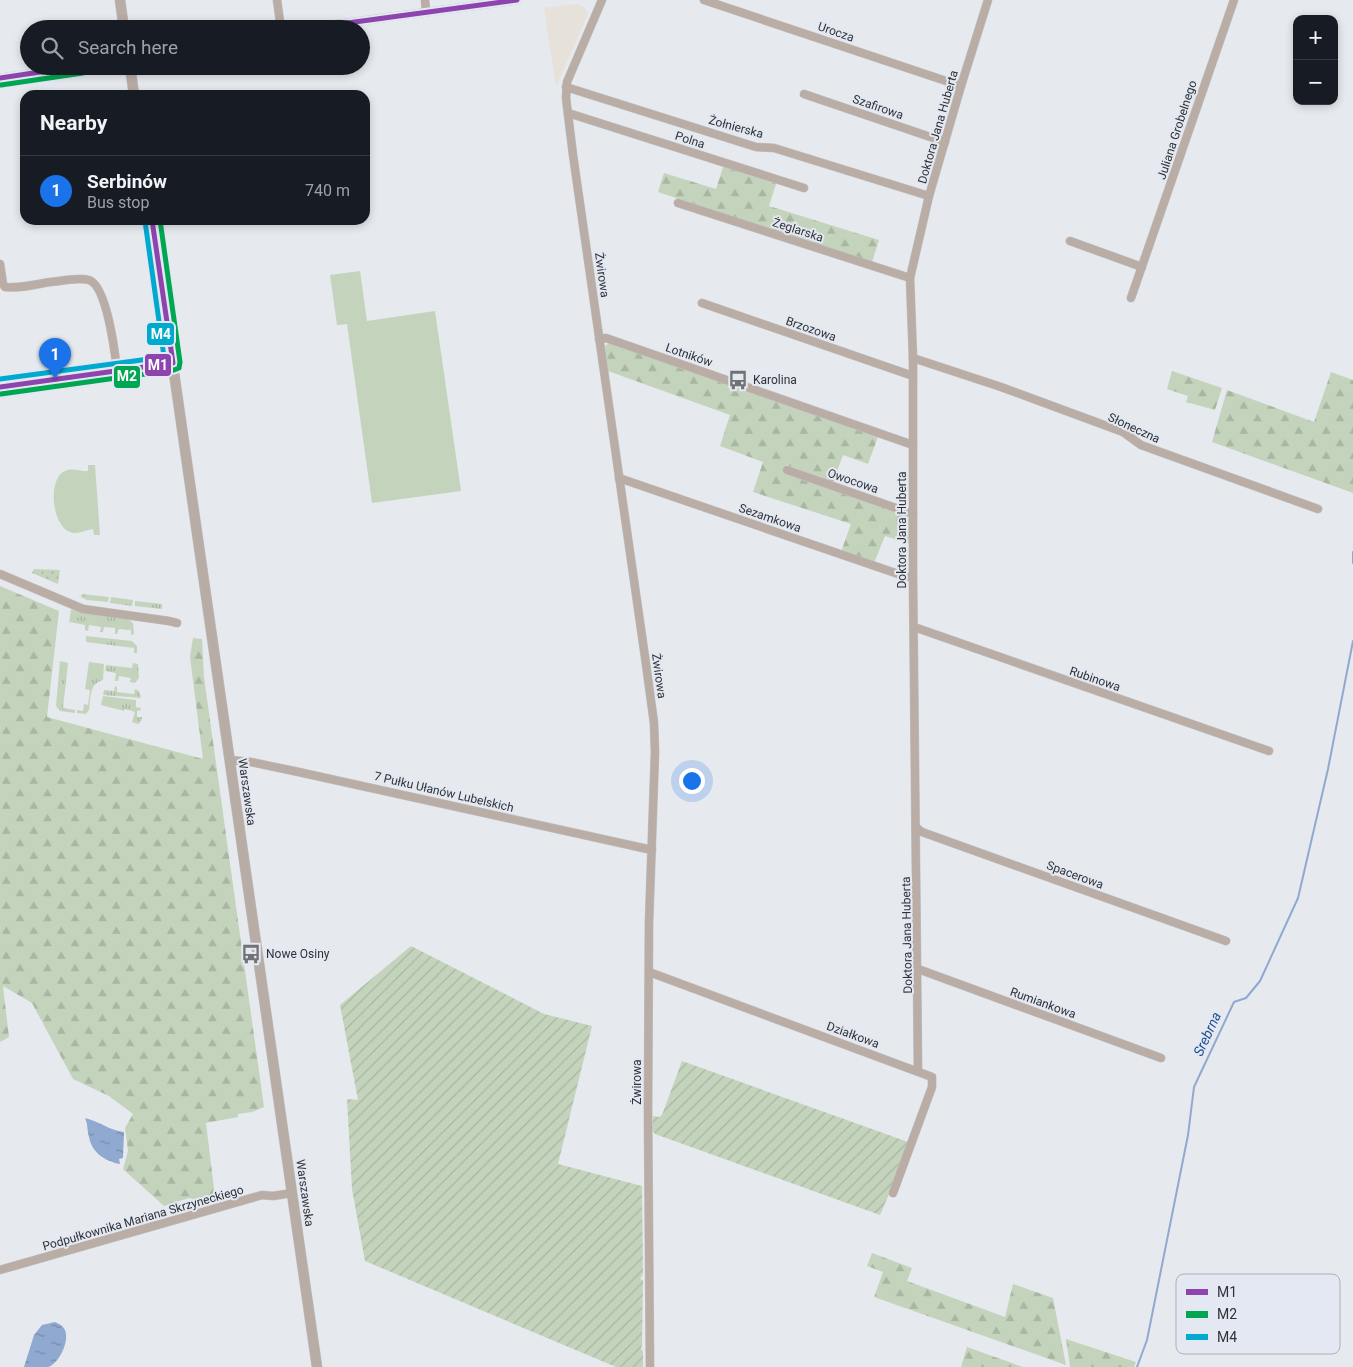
<!DOCTYPE html>
<meta charset="utf-8">
<style>
body{margin:0;font-family:Roboto,sans-serif;background:#20242c;color:#f1f3f6}
.controls{position:absolute;right:15px;top:15px;display:grid;overflow:hidden;border-radius:10px;box-shadow:0 2px 8px #0003}
.controls button{width:45px;height:45px;display:grid;place-items:center;padding:0;border:0;border-bottom:1px solid #363941;background:#171b24;color:#f1f3f6;font:25px sans-serif}
.you{position:absolute;left:691px;top:780px;width:18px;height:18px;margin:-12px;border:4px solid #fff;border-radius:50%;background:#1a73e8;box-shadow:0 0 0 8px #1a73e833}
.badge{display:grid;place-items:center;width:32px;height:32px;border-radius:50%;background:#1a73e8;color:#fff;font-size:16px;font-weight:700}
.pin{position:absolute;translate:-50% -41px;filter:drop-shadow(0 1px 2px #0008)}
.pin::after{content:'';position:absolute;top:26px;width:18px;height:15px;background:inherit;clip-path:polygon(0 0,100% 0,50% 100%)}
.list{margin:0;padding:0;list-style:none}
h2{display:flex;justify-content:space-between;align-items:center;height:65px;margin:0;padding:0 20px;font-size:21px}
h2 small{font-size:16px;font-weight:400;color:#9ea1a6}
.list li{display:grid;grid-template-columns:32px 1fr auto;gap:15px;align-items:center;box-sizing:border-box;height:70px;padding:0 20px;border-top:1px solid #363941}
.list b{display:block;font-size:19px;white-space:nowrap}
.list p{margin:0;font-size:16px;white-space:nowrap;color:#9ea1a6}
.list em{font-size:16px;font-style:normal;color:#9ea1a6}
.icon{flex:none;width:28px;height:28px;fill:none;stroke:currentColor;stroke-width:2;stroke-linecap:round;stroke-linejoin:round}
.map{position:relative;flex:none;width:1353px;height:1367px;overflow:hidden}
.search{position:absolute;background:#171b24;box-shadow:0 2px 8px #0003;left:20px;top:20px;width:350px;height:55px;display:flex;align-items:center;gap:12px;box-sizing:border-box;padding:0 18px;border-radius:28px;color:#9ea1a6;font-size:19px}
.panel{position:absolute;background:#171b24;box-shadow:0 2px 8px #0003;left:20px;top:90px;width:350px;height:135px;border-radius:15px}
.map>svg:first-child{display:block}
</style>
<div class="map">
<svg width="1353" height="1367" viewBox="0 0 1353 1367">
<defs>
<pattern id="grass-tufts" width="24" height="20" patternUnits="userSpaceOnUse" patternTransform="scale(1.25)"><rect width="24" height="20" fill="#c4d4bc"/><path d="M3 7l-1-3M5 7V3M7 7l1-3M15 17l-1-3M17 17v-4M19 17l1-3" fill="none" stroke="#a9b6a2"/></pattern>
<pattern id="forest-firs" width="22" height="20" patternUnits="userSpaceOnUse" patternTransform="scale(1.25)"><rect width="22" height="20" fill="#c4d4bc"/><path d="M5 1l3.5 6h-7zM16 11l3.5 6h-7z" fill="#a9b6a2"/></pattern>
<pattern id="park-dots" width="8" height="8" patternUnits="userSpaceOnUse" patternTransform="scale(1.25)"><rect width="8" height="8" fill="#c4d4bc"/><path d="M2 2h.1M6 6h.1" fill="none" stroke="#a9b6a2" stroke-width="1.8" stroke-linecap="round"/></pattern>
<pattern id="garden-furrows" width="10" height="10" patternUnits="userSpaceOnUse" patternTransform="scale(1.25)"><rect width="10" height="10" fill="#c4d4bc"/><path d="M-1 1l2-2M0 10L10 0M9 11l2-2" fill="none" stroke="#a9b6a2"/></pattern>
<pattern id="water-ripples" width="26" height="14" patternUnits="userSpaceOnUse" patternTransform="scale(1.25)"><rect width="26" height="14" fill="#8fa9d0"/><path d="M2 4q2-2 4 0t4 0M15 11q2-2 4 0t4 0" fill="none" stroke="#758aaa"/></pattern>
</defs>
<rect width="100%" height="100%" fill="#e6e9ee"/>
<polygon fill="#e7e2d9" points="576,4 585,7 588,14 556,87 544,8"/>
<g fill="url(#grass-tufts)">
<polygon points="122,373 129,374 133,377 133,385 128,390 124,389"/>
<polygon points="82,594 109,597 108,602 87,600 81,597"/>
<polygon points="111,597 133,600 132,606 110,603"/>
<polygon points="135,601 162,604 162,609 135,606"/>
<polygon points="73,609 79,612 128,619 133,623 134,634 131,635 131,630 119,629 117,634 115,634 115,628 104,627 103,632 100,632 101,627 89,625 88,631 85,630 85,625 69,622 71,610"/>
<polygon points="86,636 132,641 137,646 137,653 134,653 134,648 86,642"/>
<polygon points="60,661 68,663 63,708 75,710 75,713 60,711 56,706"/>
<path d="M89,662l15,2 -1,16c-14,4 -12,17 -14,30l-3,4 -9,-1v-3l6,1 1,-7 4,1 2,-15 -5,-1z"/>
<polygon points="133,663 138,664 139,678 135,683 130,682 131,678 119,676 118,681 115,681 116,673 105,671 106,665 132,668"/>
<path d="M115,686l2,1v5l17,2 1,-5c5,1 5,5 6,9l-38,-3 1,-5 10,1z"/>
<polygon points="103,696 136,700 136,707 141,708 141,710 137,711 137,717 142,717 141,721 138,724 132,722 135,712 125,709 124,711 101,705"/>
</g>
<g fill="url(#forest-firs)">
<polygon points="724,164 777,181 769,206 879,240 872,262 658,192 664,173 716,189"/>
<polygon points="609,343 878,437 868,464 843,455 833,482 786,465 783,473 906,516 910,520 910,544 885,536 874,563 841,552 851,524 753,492 763,462 720,446 730,415 608,371 605,346"/>
<polygon points="1172,371 1222,388 1215,410 1186,402 1188,396 1167,389"/>
<polygon points="1331,372 1353,380 1353,493 1212,442 1227,390 1314,422"/>
<polygon points="0,586 59,611 47,717 203,759 190,657 193,638 202,639 204,677 264,1107 252,1112 238,1114 238,1117 206,1123 215,1197 200,1201 189,1198 164,1206 123,1169 128,1151 125,1128 133,1114 109,1096 73,1079 32,1003 3,986 9,1037 0,1042"/>
<polygon points="872,1253 912,1268 907,1281 1005,1317 1013,1284 1053,1298 1066,1365 874,1297 883,1272 867,1266"/>
<polygon points="1066,1339 1136,1362 1134,1367 1070,1367"/>
<polygon points="967,1347 1023,1367 961,1367"/>
</g>
<polygon fill="url(#park-dots)" points="34,569 60,570 58,584 32,573"/>
<g fill="url(#garden-furrows)">
<polygon points="411,946 544,1014 592,1026 558,1164 642,1186 643,1274 640,1279 643,1280 642,1345 641,1349 643,1351 643,1367 616,1367 365,1261 352,1189 347,1099 358,1100 340,1005"/>
<polygon points="682,1061 911,1143 880,1215 655,1134 652,1130 653,1116 659,1117 662,1115"/>
</g>
<g fill="#c4d4bc">
<polygon points="360,271 367,321 435,311 461,491 372,503 347,324 337,325 330,275"/>
<path d="M88,465h7l5,70h-6l-1,-6c-8,1 -16,6 -23,3 -18,-6 -23,-53 -5,-61 8,-4 15,1 23,0z"/>
</g>
<g fill="url(#water-ripples)">
<path d="M85,1118c13,3 26,13 39,14l-1,26 -4,1 1,5c-15,-3 -28,-11 -31,-27 -2,-7 -1,-13 -4,-19z"/>
<path d="M55,1322c2,1 5,2 7,4 11,9 -2,38 -14,41 -6,0 -17,0 -24,0l10,-32 8,-10z"/>
</g>
<g fill="none" stroke-linecap="round" stroke-linejoin="round">
<g stroke="#8fa9d0" stroke-width="2">
<polyline points="1353,552 1353,563"/>
<polyline points="1137,1367 1147,1340 1188,1135 1194,1087 1234,1002 1246,998 1260,981 1298,898 1328,769 1353,641"/>
</g>
<defs>
<g id="minor">
<polyline points="277,0 281,29"/>
<polyline points="425,0 426,11"/>
<polyline points="602,0 567,82 566,98 573,155 645,657 654,723 655,752 649,923 648,1113 650,1367"/>
<polyline points="704,0 961,86"/>
<polyline points="301,29 517,0"/>
<polyline points="0,78 82,66"/>
<polyline points="566,87 756,147 774,148 929,196"/>
<polyline points="804,94 945,142"/>
<polyline points="568,113 804,188"/>
<polyline points="678,203 910,278"/>
<polyline points="1070,241 1142,267"/>
<path d="M0,264l3,20 2,3c14,2 31,-3 46,-5 11,-1 27,-5 38,-2 18,6 26,73 28,90"/>
<polyline points="1131,298 1234,0"/>
<polyline points="702,303 913,376"/>
<polyline points="599,339 606,338 913,445"/>
<polyline points="913,358 1001,387 1123,432 1141,445 1318,509"/>
<polyline points="0,387 173,363"/>
<polyline points="787,470 913,514"/>
<polyline points="619,478 904,576 913,577"/>
<polyline points="0,574 83,609 169,621 177,623"/>
<polyline points="914,627 1269,751"/>
<polyline points="230,760 251,762 294,771 652,850"/>
<polyline points="917,828 922,832 1226,941"/>
<polyline points="918,969 1161,1058"/>
<polyline points="649,972 932,1077 932,1087 893,1193"/>
<polyline points="918,1071 913,577 913,358 910,278 929,196 961,86 988,0"/>
<polyline points="0,1270 262,1195 273,1196 292,1193"/>
</g>
<g id="major">
<polyline points="120,0 124,29"/>
<polyline points="130,66 134,95"/>
<polyline points="152,220 317,1367"/>
</g>
</defs>
<use href="#minor" stroke="#c2c5c8" stroke-width="9"/>
<use href="#major" stroke="#c2c5c8" stroke-width="11"/>
<use href="#minor" stroke="#baada5" stroke-width="8"/>
<use href="#major" stroke="#b8ada5" stroke-width="10"/>
<defs>
<g id="bus-1">
<polyline points="303,29 517,0"/>
<polyline points="0,78 80,66"/>
<polyline points="0,387 173,363 152,220"/>
</g>
<g id="bus-2">
<polyline points="1,85 83,73"/>
<polyline points="1,394 174,370 179,368 180,362 160,220"/>
</g>
<polyline id="bus-3" points="0,379 164,357 145,221"/>
</defs>
<use href="#bus-1" stroke="#e3e8f2" stroke-width="9"/>
<use href="#bus-2" stroke="#e3e8f2" stroke-width="9"/>
<use href="#bus-3" stroke="#e3e8f2" stroke-width="9"/>
<use href="#bus-1" stroke="#8e44ad" stroke-width="5"/>
<use href="#bus-2" stroke="#00a651" stroke-width="5"/>
<use href="#bus-3" stroke="#00a9ce" stroke-width="5"/>
</g>
<defs>
<symbol id="bus-bare" viewBox="-9 -9 18 18"><path d="M-5-6H5V4H4V6H2V4H-2V6H-4V4H-5ZM-3.5-4V0h7V-4ZM-3.5 1.2v1.5H-2V1.2ZM2 1.2v1.5H3.5V1.2Z" fill="#707276" stroke="#e3e8f2" stroke-width="2.5" paint-order="stroke"/></symbol>
</defs>
<g fill-rule="evenodd">
<use href="#bus-bare" x="724" y="366" width="28" height="28"/>
<use href="#bus-bare" x="237" y="940" width="28" height="28"/>
</g>
<g text-anchor="middle" stroke-width="4" stroke-linejoin="round" paint-order="stroke">
<g font-size="12" fill="#303235" stroke="#e3e8f2">
<text transform="translate(836 32) rotate(19)" y="4">Urocza</text>
<text transform="translate(878 107) rotate(19)" y="4">Szafirowa</text>
<text transform="translate(736 127) rotate(15)" y="4">Żołnierska</text>
<text transform="translate(938 127) rotate(-74)" y="4">Doktora Jana Huberta</text>
<text transform="translate(1177 130) rotate(-72)" y="4">Juliana Grobelnego</text>
<text transform="translate(690 140) rotate(18)" y="4">Polna</text>
<text transform="translate(798 230) rotate(18)" y="4">Żeglarska</text>
<text transform="translate(602 275) rotate(82)" y="4">Żwirowa</text>
<text transform="translate(811 329) rotate(19)" y="4">Brzozowa</text>
<text transform="translate(689 355) rotate(19)" y="4">Lotników</text>
<text transform="translate(1134 428) rotate(25)" y="4">Słoneczna</text>
<text transform="translate(853 481) rotate(19)" y="4">Owocowa</text>
<text transform="translate(770 518) rotate(19)" y="4">Sezamkowa</text>
<text transform="translate(902 530) rotate(-90)" y="4">Doktora Jana Huberta</text>
<text transform="translate(659 676) rotate(82)" y="4">Żwirowa</text>
<text transform="translate(1095 679) rotate(19)" y="4">Rubinowa</text>
<text transform="translate(247 792) rotate(82)" y="4">Warszawska</text>
<text transform="translate(444 792) rotate(13)" y="4">7 Pułku Ułanów Lubelskich</text>
<text transform="translate(1075 875) rotate(20)" y="4">Spacerowa</text>
<text transform="translate(907 935) rotate(-91)" y="4">Doktora Jana Huberta</text>
<text transform="translate(1043 1003) rotate(20)" y="4">Rumiankowa</text>
<text transform="translate(853 1035) rotate(20)" y="4">Działkowa</text>
<text transform="translate(637 1082) rotate(-90)" y="4">Żwirowa</text>
<text transform="translate(305 1193) rotate(82)" y="4">Warszawska</text>
<text transform="translate(143 1218) rotate(-16)" y="4">Podpułkownika Mariana Skrzyneckiego</text>
</g>
<g font-size="12" fill="#303235" stroke="#e3e8f2" text-anchor="start">
<text x="753" y="384">Karolina</text>
<text x="266" y="958">Nowe Osiny</text>
</g>
<g font-size="14" font-style="italic" fill="#1e4d8f" stroke="#e3e8f2">
<text transform="translate(1207 1034) rotate(-65)" y="5">Srebrna</text>
</g>
</g>
<rect x="1176" y="1274" width="164" height="80" rx="8" fill="#e3e8f2" stroke="#adb1b9" stroke-width="1"/>
<rect x="1186" y="1289" width="22" height="6" fill="#8e44ad"/>
<rect x="1186" y="1311" width="22" height="7" fill="#00a651"/>
<rect x="1186" y="1334" width="22" height="6" fill="#00a9ce"/>
<g font-size="14" fill="#303235">
<text x="1217" y="1297">M1</text>
<text x="1217" y="1319">M2</text>
<text x="1217" y="1342">M4</text>
</g>
<g stroke="#e3e8f2" stroke-width="2">
<rect x="146" y="322" width="29" height="24" rx="5" fill="#00a9ce"/>
<rect x="144" y="353" width="28" height="24" rx="5" fill="#8e44ad"/>
<rect x="113" y="365" width="28" height="24" rx="5" fill="#00a651"/>
</g>
<g font-size="14" text-anchor="middle" font-weight="bold" fill="#fff">
<text x="161" y="339">M4</text>
<text x="158" y="370">M1</text>
<text x="127" y="381">M2</text>
</g>
</svg>
<div class="controls">
<button>+</button>
<button>−</button>
</div>
<div class="you"></div>
<div class="pin badge" style="left:55px;top:379px">1</div>
<div class="search"><svg class="icon" aria-label="search" viewBox="0 0 24 24"><circle cx="10" cy="10" r="6"/><path d="M15 15l6 6"/></svg>Search here</div>
<section class="panel">
<h2>Nearby<small></small></h2>
<ul class="list">
<li><span class="badge">1</span><div><b>Serbinów</b><p>Bus stop</p></div><em>740 m</em></li>
</ul>
</section>
</div>
